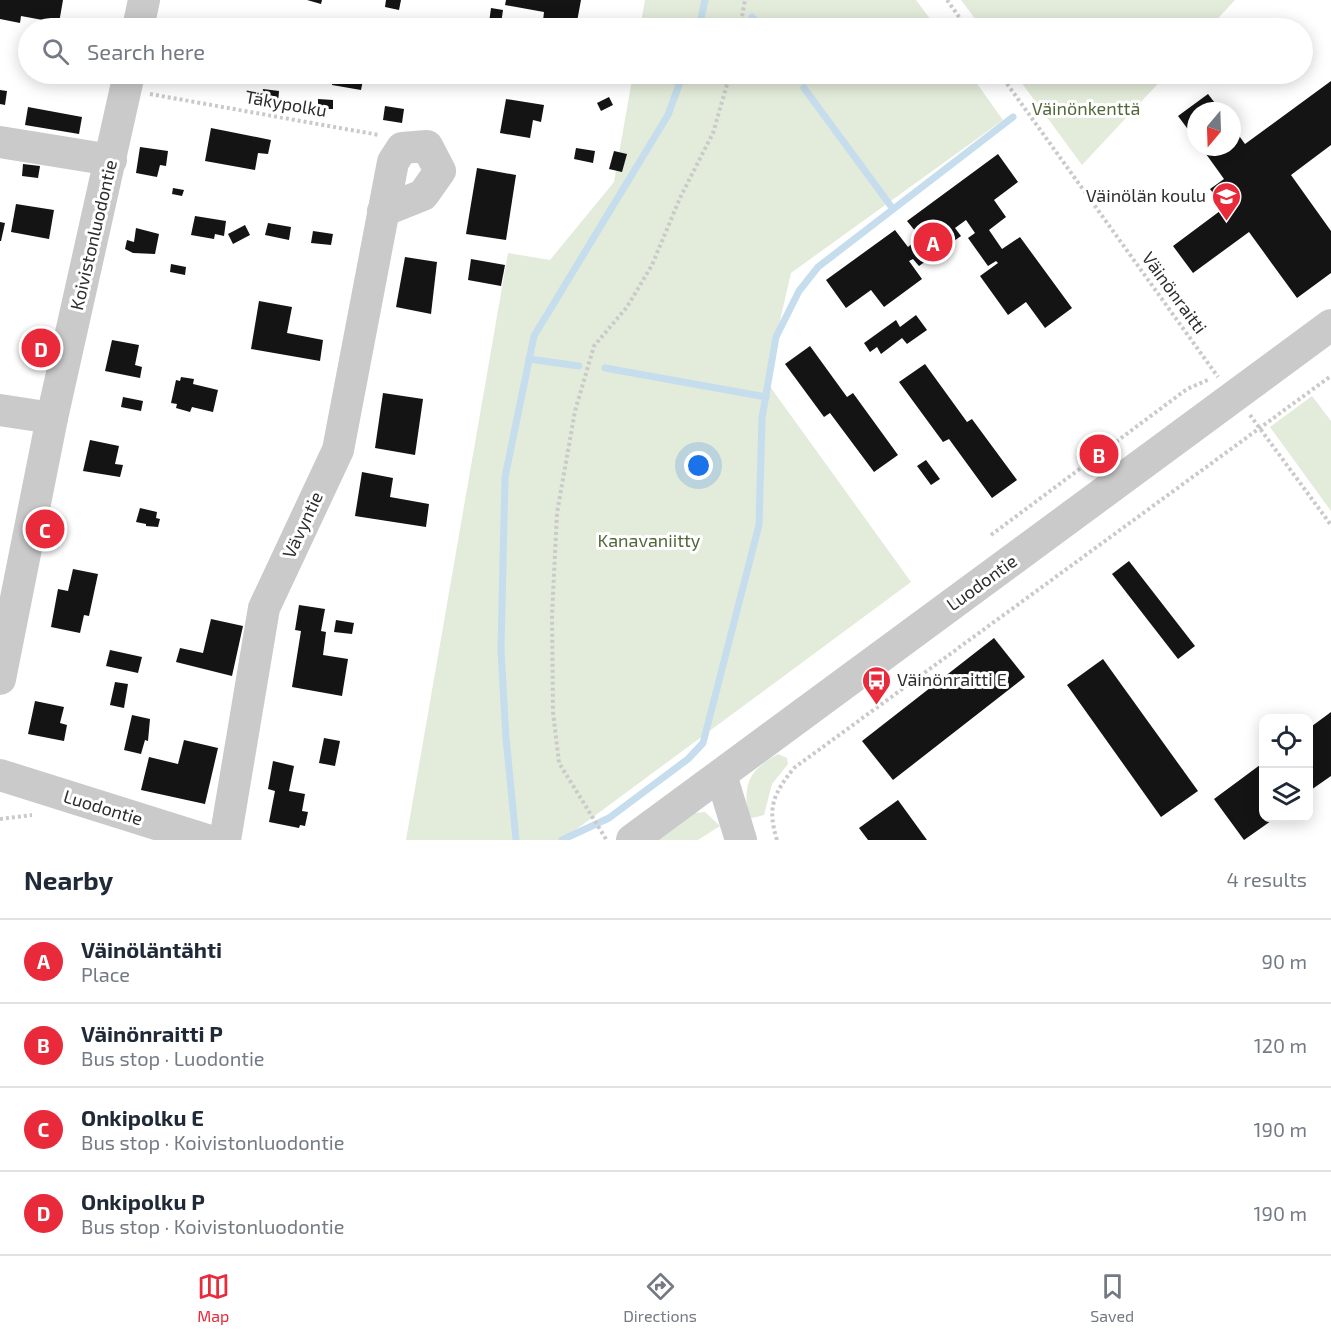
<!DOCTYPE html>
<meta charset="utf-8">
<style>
body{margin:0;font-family:"Exo 2",sans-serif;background:#f6f6f7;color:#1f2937}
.controls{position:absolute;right:18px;bottom:18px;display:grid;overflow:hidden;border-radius:12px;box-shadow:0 3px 15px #0003}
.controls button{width:54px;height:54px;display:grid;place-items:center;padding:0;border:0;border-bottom:2px solid #e0e1e3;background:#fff;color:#1f2937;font:30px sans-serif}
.compass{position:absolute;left:1187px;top:102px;width:54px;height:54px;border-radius:50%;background:#fff;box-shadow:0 3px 15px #0003;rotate:199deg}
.you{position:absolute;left:699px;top:466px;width:21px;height:21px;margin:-15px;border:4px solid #fff;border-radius:50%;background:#1a73e8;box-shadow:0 0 0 9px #1a73e833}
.badge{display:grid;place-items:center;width:39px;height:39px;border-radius:50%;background:#e92a3b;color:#fff;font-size:20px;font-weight:700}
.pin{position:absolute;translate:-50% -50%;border:3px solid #fff;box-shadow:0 2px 6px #0006}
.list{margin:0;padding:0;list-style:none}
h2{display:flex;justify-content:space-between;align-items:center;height:78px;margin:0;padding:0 24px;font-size:26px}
h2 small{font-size:20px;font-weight:400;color:#747a83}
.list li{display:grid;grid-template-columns:39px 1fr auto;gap:18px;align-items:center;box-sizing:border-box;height:84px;padding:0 24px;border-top:2px solid #e0e1e3}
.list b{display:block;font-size:22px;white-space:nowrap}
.list p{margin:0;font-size:20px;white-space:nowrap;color:#747a83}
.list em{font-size:20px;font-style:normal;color:#747a83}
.icon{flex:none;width:33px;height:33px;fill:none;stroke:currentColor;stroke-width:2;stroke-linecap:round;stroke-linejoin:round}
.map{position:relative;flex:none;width:1331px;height:840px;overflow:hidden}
.search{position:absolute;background:#fff;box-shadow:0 3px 15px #0003;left:18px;right:18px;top:18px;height:66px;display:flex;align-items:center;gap:15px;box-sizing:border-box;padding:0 21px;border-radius:33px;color:#747a83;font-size:22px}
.sheet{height:414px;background:#fff}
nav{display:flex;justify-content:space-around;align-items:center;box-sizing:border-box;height:84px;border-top:2px solid #e0e1e3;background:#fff;font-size:16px;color:#747a83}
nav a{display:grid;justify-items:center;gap:3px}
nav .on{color:#e92a3b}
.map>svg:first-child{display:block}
</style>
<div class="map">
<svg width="1331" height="840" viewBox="0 0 1331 840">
<rect width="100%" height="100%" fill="#fff"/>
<g fill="#e3ebda">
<polygon points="645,0 916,0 937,28 640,28"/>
<polygon points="961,0 1235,0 1209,28 982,28"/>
<polygon points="633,74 970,74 1003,120 791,273 766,381 911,582 562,840 406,840 508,253 550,260 614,182"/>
<polygon points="1015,74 1167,74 1082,165"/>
<polygon points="1312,396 1331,421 1331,511 1270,427"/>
<path d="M778,754l9,4 1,6 -16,20 -8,31 -16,4c-4,-35 -2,-47 30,-65z"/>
<polygon points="705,812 720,826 698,840 650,840 684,814"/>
</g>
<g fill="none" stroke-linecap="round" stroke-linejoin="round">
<g stroke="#c5ddec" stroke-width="7">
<polyline points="752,17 761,28"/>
<polyline points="699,28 705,0"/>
<polyline points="804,88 893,209"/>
<polyline points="529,359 579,366"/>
<polyline points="605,368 766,397"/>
<polyline points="516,840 506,738 501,650 505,477 534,336 668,115 683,74"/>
<polyline points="562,840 609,818 688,759 703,743 759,525 762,418 776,337 799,291 818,267 1013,117"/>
</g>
</g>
<g fill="#141414">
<polygon points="0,0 63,0 59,23 21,16 20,23 0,19"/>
<polygon points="307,0 322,0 321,4"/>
<polygon points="386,0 401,0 399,10 385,7"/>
<polygon points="506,0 581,0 576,27 543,21 544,12 505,5"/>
<polygon points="491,8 503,10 501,24 489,23"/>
<polygon points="191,74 209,74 209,78"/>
<polygon points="334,74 371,74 371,76 364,75 361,90 332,85"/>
<polygon points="1331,81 1331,145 1291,175 1331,231 1331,273 1297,298 1249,232 1193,273 1173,246 1224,208 1210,189 1224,179 1201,147 1232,147 1232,126 1245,144"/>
<polygon points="263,89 279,91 278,103 262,101"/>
<polygon points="0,90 7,91 5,105 0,104"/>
<polygon points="1208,94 1221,111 1196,111 1196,140 1178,116"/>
<polygon points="609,97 613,105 601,111 597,103"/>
<polygon points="318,99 333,100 333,109 318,109"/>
<polygon points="506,99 544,105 541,122 533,120 530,138 500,133"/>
<polygon points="385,106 404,109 402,123 383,120"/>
<polygon points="28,107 82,117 79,134 25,125"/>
<polygon points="211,128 271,140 268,154 258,153 255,170 205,161"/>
<polygon points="140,147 168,151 166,166 160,165 157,177 136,173"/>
<polygon points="576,148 595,151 593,163 574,159"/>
<polygon points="614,151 627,154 622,172 609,169"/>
<polygon points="998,154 1018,182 994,200 1006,217 989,230 1002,249 1020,237 1072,308 1045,328 1026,302 1008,315 980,276 998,263 996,261 988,266 968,238 975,233 966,220 955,228 961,236 919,266 913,259 909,261 922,279 884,307 871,290 846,308 826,280 895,230 908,247 920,237 907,221"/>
<polygon points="23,164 40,166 38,178 22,176"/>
<polygon points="477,168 516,175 506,240 466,234"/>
<polygon points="173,188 184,190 182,196 172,194"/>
<polygon points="16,204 54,210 49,239 11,232"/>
<polygon points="195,216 226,221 224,236 215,234 214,239 191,235"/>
<polygon points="0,222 5,223 1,241 0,241"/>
<polygon points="268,223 291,227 289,240 265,235"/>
<polygon points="245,225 250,235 233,244 228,234"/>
<polygon points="136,228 159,234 155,254 133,253 125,249 127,240 134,242"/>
<polygon points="313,231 333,234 331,245 311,243"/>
<polygon points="405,257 437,262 431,314 396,307"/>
<polygon points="471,259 505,265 501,286 468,280"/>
<polygon points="171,264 186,267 185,275 170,272"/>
<polygon points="259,301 292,307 287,333 323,340 320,361 251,349"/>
<polygon points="916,315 927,330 907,344 902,338 881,354 877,347 870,352 864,343 896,320 900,327"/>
<polygon points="112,340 139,345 135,365 142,367 140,378 105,371"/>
<polygon points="810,346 847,397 853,393 898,455 874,472 830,413 824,417 785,364"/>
<polygon points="925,364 967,422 972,419 1017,480 992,498 949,439 943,442 899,382"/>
<polygon points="181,377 194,379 193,384 218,390 213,412 192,407 190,412 176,408 177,404 171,403 176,380 180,381"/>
<polygon points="383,393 423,399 415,455 375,448"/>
<polygon points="123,397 143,401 141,411 121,407"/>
<polygon points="90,440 119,446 115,464 123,465 120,477 83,471"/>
<polygon points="926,460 940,479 931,485 917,466"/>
<polygon points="362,472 393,478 390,497 429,504 426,527 355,516"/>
<polygon points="140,508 157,512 156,518 160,519 158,527 146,526 146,524 136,522"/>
<polygon points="1129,561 1195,646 1178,659 1112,574"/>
<polygon points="73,569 98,574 89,616 84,615 80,633 51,627 58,589 68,591"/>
<polygon points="299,605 325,609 321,631 326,632 323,655 348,659 342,696 292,687 301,631 295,630"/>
<polygon points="211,619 243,626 232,676 176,662 180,648 203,653"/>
<polygon points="336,620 354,623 352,634 334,632"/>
<polygon points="994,638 1025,677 893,780 862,741"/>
<polygon points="110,650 142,657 138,673 106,666"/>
<polygon points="1103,659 1198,791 1161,817 1067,685"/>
<polygon points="115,682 128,684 124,708 110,705"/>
<polygon points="35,701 64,707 60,723 67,725 64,741 28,734"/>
<polygon points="1331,712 1331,776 1308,792 1308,729"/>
<polygon points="132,715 150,719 148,741 145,740 141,754 124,750"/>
<polygon points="324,738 340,741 335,766 319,763"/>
<polygon points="184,740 218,748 205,804 141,790 149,757 178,764"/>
<polygon points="273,761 294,766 289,791 305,794 302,811 308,812 305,826 300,825 299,828 269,822 275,791 268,789"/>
<polygon points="1264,762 1264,818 1275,818 1244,840 1214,799"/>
<polygon points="898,800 927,840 868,840 859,828"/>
</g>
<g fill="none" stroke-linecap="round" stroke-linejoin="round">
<g stroke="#cacaca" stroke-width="4" stroke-dasharray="3 3" stroke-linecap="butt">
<polyline points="947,0 967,28"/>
<polyline points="740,28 745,0"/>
<polyline points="1000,74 1218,377"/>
<polyline points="150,94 379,135"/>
<polyline points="1250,415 1331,525"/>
<polyline points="991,535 1187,389 1210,379"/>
<polyline points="0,819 32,815"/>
<polyline points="606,839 559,763 553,712 552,615 557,513 575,411 594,346 627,307 652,265 680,198 713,133 730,74"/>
<path d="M777,840c-10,-32 -4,-46 17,-72l537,-392"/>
</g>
<g stroke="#cacaca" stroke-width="32">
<polyline points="138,28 144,0"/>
<polyline points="0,142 111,160"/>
<polyline points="0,410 52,418"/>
<polyline points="0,679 52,418 129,74"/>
<polyline points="0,775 207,840"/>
<polyline points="721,775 741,840"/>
<polyline points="225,840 264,608 338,450 393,162 402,148 427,146 440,171 423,195 383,211"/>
<polyline points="632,840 1331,325"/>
</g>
</g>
<defs>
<symbol id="school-pin" viewBox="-11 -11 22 30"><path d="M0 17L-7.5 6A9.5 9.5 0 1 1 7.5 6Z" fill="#e92a3b" stroke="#fff"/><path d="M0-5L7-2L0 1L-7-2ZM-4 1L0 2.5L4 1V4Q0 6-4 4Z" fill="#fff"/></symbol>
<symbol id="bus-pin" viewBox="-11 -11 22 30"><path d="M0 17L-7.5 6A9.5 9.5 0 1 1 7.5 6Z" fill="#e92a3b" stroke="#fff"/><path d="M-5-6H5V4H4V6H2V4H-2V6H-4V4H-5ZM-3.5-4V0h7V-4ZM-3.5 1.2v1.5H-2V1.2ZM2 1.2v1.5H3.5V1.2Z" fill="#fff"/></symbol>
</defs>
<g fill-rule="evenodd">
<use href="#school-pin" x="1210" y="180" width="33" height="45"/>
<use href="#bus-pin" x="860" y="664" width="33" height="45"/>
</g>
<g text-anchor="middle" stroke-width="6" stroke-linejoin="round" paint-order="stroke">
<g font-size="18" fill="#2d2d2d" stroke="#fff">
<text transform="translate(286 104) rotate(10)" y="6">Täkypolku</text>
<text transform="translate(94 235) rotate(-77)" y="6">Koivistonluodontie</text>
<text transform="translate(1174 293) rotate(54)" y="6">Väinönraitti</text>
<text transform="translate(303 525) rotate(-65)" y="6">Vävyntie</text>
<text transform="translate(982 583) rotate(-36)" y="6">Luodontie</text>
<text transform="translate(103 808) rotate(17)" y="6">Luodontie</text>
</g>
<g font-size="18" fill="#51693a" stroke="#fff">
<text x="1086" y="115">Väinönkenttä</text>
<text x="649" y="547">Kanavaniitty</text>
</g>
<g font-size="18" fill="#2d2d2d" stroke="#fff" text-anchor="end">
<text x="1206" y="202">Väinölän koulu</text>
<text x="897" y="686" text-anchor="start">Väinönraitti E</text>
</g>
</g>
</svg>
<div class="controls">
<button><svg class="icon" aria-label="locate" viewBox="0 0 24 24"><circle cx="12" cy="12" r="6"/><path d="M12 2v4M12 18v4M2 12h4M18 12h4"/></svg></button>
<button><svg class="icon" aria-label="layers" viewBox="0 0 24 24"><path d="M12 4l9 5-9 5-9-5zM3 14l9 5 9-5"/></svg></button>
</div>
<svg class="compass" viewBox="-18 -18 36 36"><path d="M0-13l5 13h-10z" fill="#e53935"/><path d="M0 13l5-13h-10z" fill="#747a83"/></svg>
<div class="you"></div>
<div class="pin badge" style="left:933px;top:242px">A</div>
<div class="pin badge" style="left:1099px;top:454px">B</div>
<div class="pin badge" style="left:45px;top:529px">C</div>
<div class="pin badge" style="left:41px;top:348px">D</div>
<div class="search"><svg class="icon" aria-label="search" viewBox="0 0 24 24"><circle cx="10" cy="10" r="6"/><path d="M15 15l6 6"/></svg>Search here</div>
</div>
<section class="sheet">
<h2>Nearby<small>4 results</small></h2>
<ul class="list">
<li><span class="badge">A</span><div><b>Väinöläntähti</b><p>Place</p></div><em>90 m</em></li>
<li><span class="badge">B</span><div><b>Väinönraitti P</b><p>Bus stop · Luodontie</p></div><em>120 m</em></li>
<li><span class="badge">C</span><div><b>Onkipolku E</b><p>Bus stop · Koivistonluodontie</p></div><em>190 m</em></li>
<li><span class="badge">D</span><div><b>Onkipolku P</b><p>Bus stop · Koivistonluodontie</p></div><em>190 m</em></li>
</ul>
</section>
<nav>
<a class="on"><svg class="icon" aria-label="map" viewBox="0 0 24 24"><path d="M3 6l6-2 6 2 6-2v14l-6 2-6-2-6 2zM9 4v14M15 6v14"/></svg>Map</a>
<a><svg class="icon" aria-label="directions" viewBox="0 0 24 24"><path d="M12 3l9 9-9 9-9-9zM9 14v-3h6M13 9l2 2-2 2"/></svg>Directions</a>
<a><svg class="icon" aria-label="saved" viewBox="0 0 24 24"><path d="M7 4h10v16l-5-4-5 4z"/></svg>Saved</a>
</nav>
